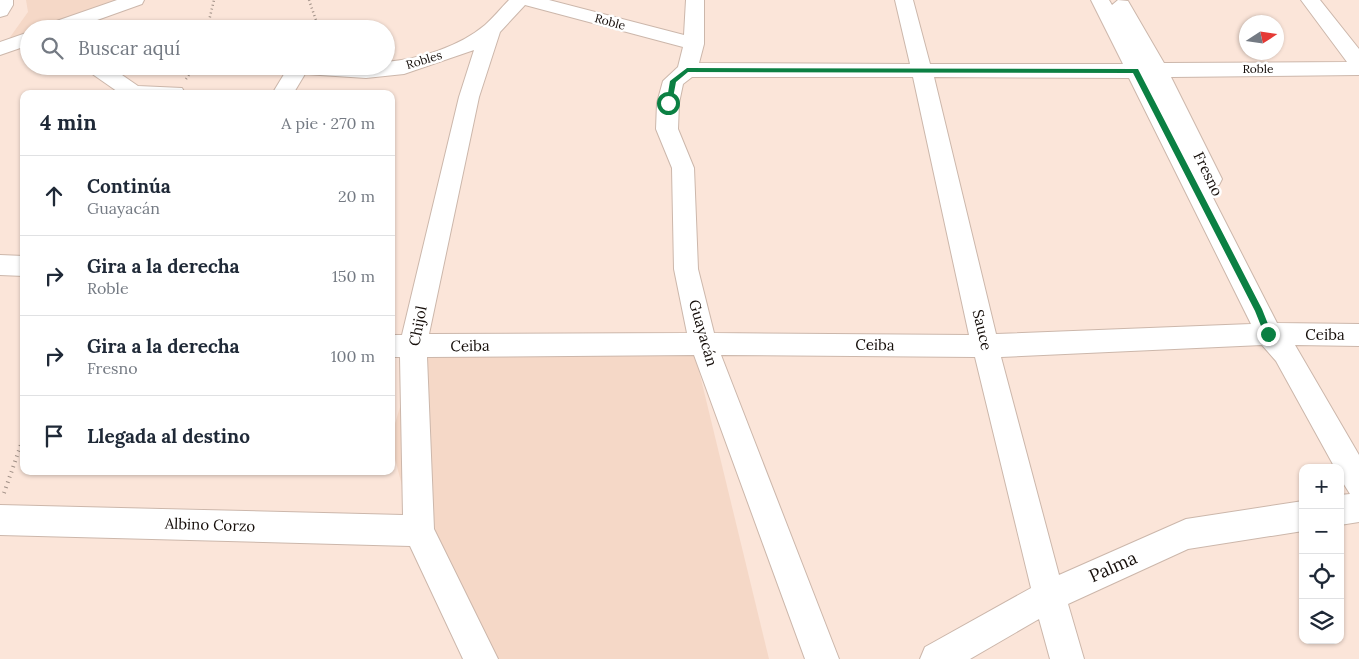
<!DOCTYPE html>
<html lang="es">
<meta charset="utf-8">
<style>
body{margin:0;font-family:Lora,serif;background:#f6f6f7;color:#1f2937}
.controls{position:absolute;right:15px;bottom:15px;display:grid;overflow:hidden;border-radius:10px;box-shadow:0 1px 4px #0004}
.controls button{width:45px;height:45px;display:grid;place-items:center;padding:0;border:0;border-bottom:1px solid #e0e1e3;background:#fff;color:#1f2937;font:25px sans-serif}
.compass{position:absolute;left:1239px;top:15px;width:45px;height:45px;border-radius:50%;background:#fff;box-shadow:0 1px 4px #0004;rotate:78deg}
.stop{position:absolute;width:15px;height:15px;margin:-11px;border:4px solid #0b8043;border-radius:50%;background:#fff}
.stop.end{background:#0b8043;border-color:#fff;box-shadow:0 1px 5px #0008}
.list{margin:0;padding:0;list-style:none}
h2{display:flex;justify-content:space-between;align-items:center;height:65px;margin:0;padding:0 20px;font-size:21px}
h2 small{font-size:16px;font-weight:400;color:#747a83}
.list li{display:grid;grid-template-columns:32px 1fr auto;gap:15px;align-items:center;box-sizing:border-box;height:80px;padding:0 20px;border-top:1px solid #e0e1e3}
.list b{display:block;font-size:19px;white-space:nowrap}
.list p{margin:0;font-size:16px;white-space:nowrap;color:#747a83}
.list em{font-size:16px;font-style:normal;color:#747a83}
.icon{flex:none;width:28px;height:28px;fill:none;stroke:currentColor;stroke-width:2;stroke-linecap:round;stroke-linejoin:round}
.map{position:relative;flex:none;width:1359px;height:659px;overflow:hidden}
.search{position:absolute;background:#fff;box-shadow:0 1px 4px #0004;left:20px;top:20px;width:375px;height:55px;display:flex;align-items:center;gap:12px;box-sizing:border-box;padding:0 18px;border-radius:28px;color:#747a83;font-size:19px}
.panel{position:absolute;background:#fff;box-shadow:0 1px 4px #0004;left:20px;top:90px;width:375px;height:385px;border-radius:10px}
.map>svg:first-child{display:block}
</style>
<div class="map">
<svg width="1359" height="659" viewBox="0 0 1359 659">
<rect width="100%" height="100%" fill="#fbe5d9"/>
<g fill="#f5d8c7">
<polygon points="26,0 116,0 39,29 29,29 29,33 8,40 28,12"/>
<polygon points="420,340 692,342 769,659 475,659 429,587 391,444 391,437"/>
</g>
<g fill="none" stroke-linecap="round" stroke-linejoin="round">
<defs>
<g id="street">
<polygon points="0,0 13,0 13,5 7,15 0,17"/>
<polygon points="117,0 144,0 142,4 72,29 42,29 45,25"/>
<path d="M509,0h40l135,35 2,-35h18v44l-5,19 211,1 -15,-64h18l17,64h193l-32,-64h18l3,5 6,-5 10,1 36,62 183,-1 -46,-62h19l39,49v26l-188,2 51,102 -3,6 -12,1 70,137 82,1v22l-64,-1 64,110v67l-19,3v-30l10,-1 -10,-16v-10h-5l-59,-107 -14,-16 -261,12 58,218 127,-56 117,-18v30l-115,18 -120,55 16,55h-34l-11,-40 -69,40h-50l5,-12 106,-59 -56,-231 -254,-2 118,304h-34l-111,-304 -267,2 7,172 64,130h-35l-53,-113 -410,-11v-30l403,10 -3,-158h-9v-22h11l57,-238 15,-47 -70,24 -38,4 -61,-4 -12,20h-21l14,-23 -5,-5h105v-4c33,-3 73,-15 99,-37 8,-7 16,-17 24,-25zM525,5l158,42 -5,20 -15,14 -6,22 -1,26 16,39 2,101 13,64 -258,1 50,-237 21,-65zM692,77h221l56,258 -255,-2 -16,-64 -4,-101 -16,-39 1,-26 4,-19zM934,77l195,1 122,246 -255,10z"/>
<polygon points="29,32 29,45 0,55 0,42"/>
<polygon points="85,66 109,66 138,86 182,88 185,93 121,94 88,71"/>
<polygon points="0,255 24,256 24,276 0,275"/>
</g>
</defs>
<use href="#street" stroke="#ccb7ab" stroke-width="2"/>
<g stroke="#9f8f86" stroke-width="2.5" stroke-dasharray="1 3" stroke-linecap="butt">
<polyline points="309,0 319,29"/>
<polyline points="207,29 214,0"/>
<polyline points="186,79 195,66"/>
</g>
<polyline stroke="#9f8f86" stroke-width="4" stroke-dasharray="1 4.5" stroke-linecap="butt" points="4,493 24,436"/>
<use href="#street" fill="#fff" fill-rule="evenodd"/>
</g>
<polygon fill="#0b8043" points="687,68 1138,69 1262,309 1272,334 1271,336 1265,336 1255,311 1133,73 688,72 676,82 672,103 666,105 670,81"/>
<g text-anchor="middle" stroke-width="5" stroke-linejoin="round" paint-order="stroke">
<g font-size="12" fill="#150e0a" stroke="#fff">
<text transform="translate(610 22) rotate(15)" y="4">Roble</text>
<text transform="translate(424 60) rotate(-17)" y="4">Robles</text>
<text x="1258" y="73">Roble</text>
</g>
<g font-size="15" fill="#150e0a" stroke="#fff">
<text transform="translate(1208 174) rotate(64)" y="5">Fresno</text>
<text transform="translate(418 326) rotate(-79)" y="5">Chijol</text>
<text transform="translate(982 330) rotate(77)" y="5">Sauce</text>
<text transform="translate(703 333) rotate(74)" y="5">Guayacán</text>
<text x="1325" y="340">Ceiba</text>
<text transform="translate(875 345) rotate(1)" y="5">Ceiba</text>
<text transform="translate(470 346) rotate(-1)" y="5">Ceiba</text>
<text transform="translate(210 525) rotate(2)" y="5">Albino Corzo</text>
</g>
<g font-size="18" fill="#150e0a" stroke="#fff">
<text transform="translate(1113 567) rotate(-24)" y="6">Palma</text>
</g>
</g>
</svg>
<div class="controls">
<button>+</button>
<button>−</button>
<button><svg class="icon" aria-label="locate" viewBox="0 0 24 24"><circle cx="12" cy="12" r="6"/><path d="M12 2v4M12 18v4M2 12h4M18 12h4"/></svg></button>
<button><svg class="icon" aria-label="layers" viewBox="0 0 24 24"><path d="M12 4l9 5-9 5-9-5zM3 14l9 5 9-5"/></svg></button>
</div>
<svg class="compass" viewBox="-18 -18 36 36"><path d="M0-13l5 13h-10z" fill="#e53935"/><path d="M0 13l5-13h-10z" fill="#747a83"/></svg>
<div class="stop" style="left:668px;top:103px"></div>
<div class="stop end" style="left:1268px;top:334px"></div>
<div class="search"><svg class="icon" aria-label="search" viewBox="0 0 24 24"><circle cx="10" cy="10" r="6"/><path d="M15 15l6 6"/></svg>Buscar aquí</div>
<section class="panel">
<h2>4 min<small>A pie · 270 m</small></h2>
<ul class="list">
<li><svg class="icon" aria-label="ahead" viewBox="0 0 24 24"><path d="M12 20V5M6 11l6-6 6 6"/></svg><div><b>Continúa</b><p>Guayacán</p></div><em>20 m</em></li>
<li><svg class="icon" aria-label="right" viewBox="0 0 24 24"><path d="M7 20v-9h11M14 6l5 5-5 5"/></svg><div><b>Gira a la derecha</b><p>Roble</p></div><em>150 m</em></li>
<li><svg class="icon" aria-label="right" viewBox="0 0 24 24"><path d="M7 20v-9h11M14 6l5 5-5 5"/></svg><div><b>Gira a la derecha</b><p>Fresno</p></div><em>100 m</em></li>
<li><svg class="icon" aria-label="arrive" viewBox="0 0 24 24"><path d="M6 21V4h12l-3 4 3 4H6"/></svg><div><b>Llegada al destino</b></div></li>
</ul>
</section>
</div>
